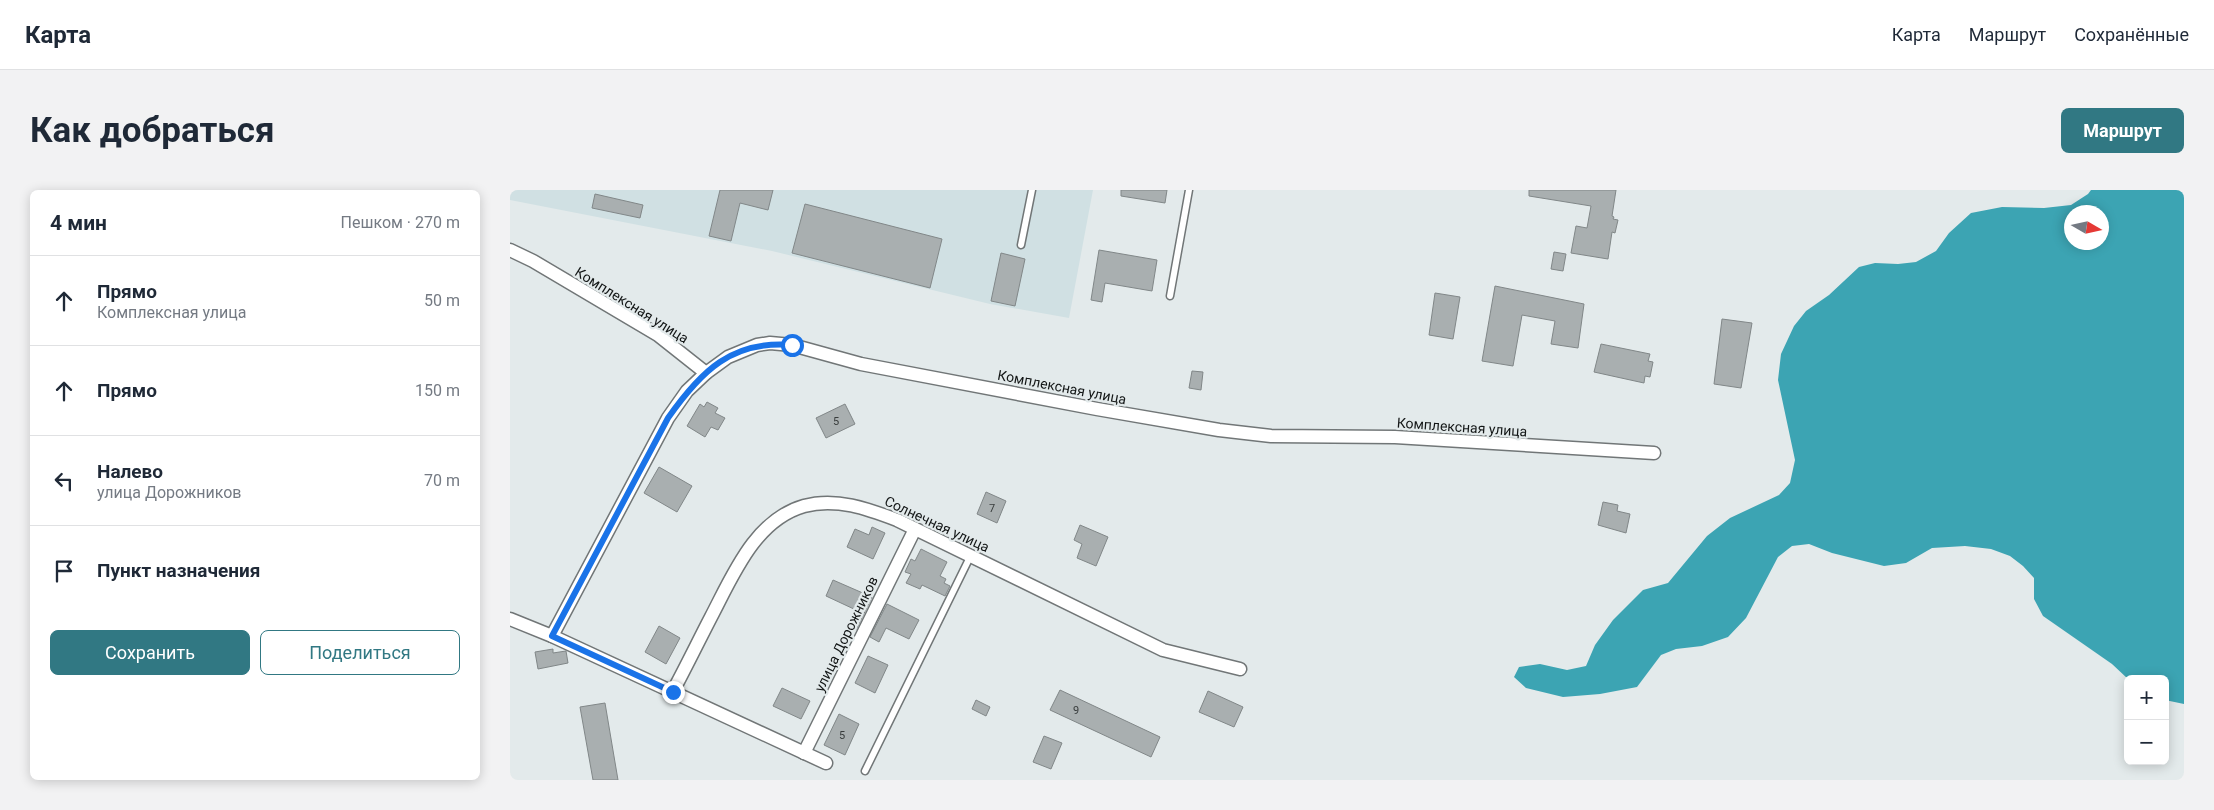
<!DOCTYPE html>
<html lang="ru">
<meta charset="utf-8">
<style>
body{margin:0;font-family:Roboto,sans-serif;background:#f2f2f3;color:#1f2937}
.controls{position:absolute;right:15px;bottom:15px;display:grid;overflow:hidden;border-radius:8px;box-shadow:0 2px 12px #0003}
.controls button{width:45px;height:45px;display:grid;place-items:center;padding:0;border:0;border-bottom:1px solid #e0e1e3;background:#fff;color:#1f2937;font:25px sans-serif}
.compass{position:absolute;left:1554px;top:15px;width:45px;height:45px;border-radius:50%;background:#fff;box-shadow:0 2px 12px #0003;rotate:99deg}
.stop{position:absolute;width:15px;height:15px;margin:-11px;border:4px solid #1a73e8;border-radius:50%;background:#fff}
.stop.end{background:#1a73e8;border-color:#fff;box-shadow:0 1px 5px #0008}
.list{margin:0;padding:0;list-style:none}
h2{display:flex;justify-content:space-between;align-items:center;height:65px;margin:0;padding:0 20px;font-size:21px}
h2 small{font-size:16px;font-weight:400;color:#747a83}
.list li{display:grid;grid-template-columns:32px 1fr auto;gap:15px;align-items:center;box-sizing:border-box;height:90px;padding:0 20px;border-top:1px solid #e0e1e3}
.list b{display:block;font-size:19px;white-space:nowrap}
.list p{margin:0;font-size:16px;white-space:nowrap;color:#747a83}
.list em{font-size:16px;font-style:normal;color:#747a83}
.actions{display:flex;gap:10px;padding:15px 20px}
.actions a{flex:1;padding:11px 0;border:1px solid #317883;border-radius:8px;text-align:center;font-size:18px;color:#317883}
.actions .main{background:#317883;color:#fff}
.icon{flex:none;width:28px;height:28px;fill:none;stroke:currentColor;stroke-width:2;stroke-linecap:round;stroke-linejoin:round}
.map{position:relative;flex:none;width:1674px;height:590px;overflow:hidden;border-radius:8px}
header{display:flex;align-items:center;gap:30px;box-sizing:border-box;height:70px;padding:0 25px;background:#fff;border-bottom:1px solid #e0e1e3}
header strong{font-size:24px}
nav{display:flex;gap:28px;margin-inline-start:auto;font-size:18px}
.intro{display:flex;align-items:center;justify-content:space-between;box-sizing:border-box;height:120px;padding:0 30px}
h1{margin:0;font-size:35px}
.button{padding:12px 22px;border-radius:8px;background:#317883;color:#fff;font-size:18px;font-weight:700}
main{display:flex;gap:30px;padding:0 30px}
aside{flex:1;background:#fff;border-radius:8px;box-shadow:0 2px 12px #0003}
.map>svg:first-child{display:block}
</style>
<header>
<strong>Карта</strong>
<nav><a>Карта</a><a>Маршрут</a><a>Сохранённые</a></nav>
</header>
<div class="intro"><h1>Как добраться</h1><a class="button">Маршрут</a></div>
<main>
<aside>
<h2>4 мин<small>Пешком · 270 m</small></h2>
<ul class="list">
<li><svg class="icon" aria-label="ahead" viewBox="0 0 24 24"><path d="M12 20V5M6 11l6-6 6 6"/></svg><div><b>Прямо</b><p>Комплексная улица</p></div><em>50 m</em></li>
<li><svg class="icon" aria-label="ahead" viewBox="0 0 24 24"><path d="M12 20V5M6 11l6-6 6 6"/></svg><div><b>Прямо</b></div><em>150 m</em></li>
<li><svg class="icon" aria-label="left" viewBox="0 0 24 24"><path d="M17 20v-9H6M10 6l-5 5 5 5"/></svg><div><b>Налево</b><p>улица Дорожников</p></div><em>70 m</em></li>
<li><svg class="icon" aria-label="arrive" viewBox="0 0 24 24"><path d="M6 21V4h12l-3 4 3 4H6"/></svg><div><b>Пункт назначения</b></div></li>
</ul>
<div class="actions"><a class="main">Сохранить</a><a>Поделиться</a></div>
</aside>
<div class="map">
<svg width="1674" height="590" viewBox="0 0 1674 590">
<rect width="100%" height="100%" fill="#e3eaeb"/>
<polygon fill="#d0e0e3" points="0,0 583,0 559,128 480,114 262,61 0,10"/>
<path fill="#3ca4b3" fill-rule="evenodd" d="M1581,0h93v514l-19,-4v-21h-37l-16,-15 -69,-48 -9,-17v-21l-11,-12 -13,-10 -19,-7 -26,-3 -33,2 -26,15 -22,3 -52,-13 -23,-9 -17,2 -14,11 -32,61 -18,19 -26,9 -26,3 -15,6 -24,32 -37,7 -37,3 -37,-9 -12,-11 5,-10 21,-3 27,6 19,-4 9,-21 18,-25 30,-30 25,-7 39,-47 23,-18 49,-23 11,-12 5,-23 -17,-80 3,-26 13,-28 12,-15 23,-16 30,-28 16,-4 23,1 18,-2 20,-11 13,-18 22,-20 31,-6 42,1 27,-3 17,-11zM1562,22h30v30h-30z"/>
<g fill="#a9afb0" stroke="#818788">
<polygon points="210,0 263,0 258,20 230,13 221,51 199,46"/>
<polygon points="611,0 657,0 655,13 611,6"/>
<polygon points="1019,0 1106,0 1102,26 1104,27 1103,29 1108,30 1105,43 1102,42 1098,69 1061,63 1066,36 1077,38 1081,16 1019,6"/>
<polygon points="85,4 133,15 130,28 82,18"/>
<polygon points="295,14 432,49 420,98 282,63"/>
<polygon points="589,60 647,70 642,101 595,93 592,112 581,110"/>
<polygon points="1044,62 1056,64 1053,81 1041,79"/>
<polygon points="491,63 515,69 505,116 481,111"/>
<polygon points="985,96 1074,114 1068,158 1041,154 1045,131 1012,125 1003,176 972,171"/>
<polygon points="925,103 950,107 943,149 919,145"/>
<polygon points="1212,129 1242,133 1231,198 1204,194"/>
<polygon points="1091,154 1140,164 1138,171 1143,172 1140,187 1135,186 1134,193 1084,182"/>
<polygon points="682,181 693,182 691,200 679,198"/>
<polygon points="197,212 208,218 205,223 215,228 208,240 201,237 195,247 177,236 190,214 194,217"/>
<polygon points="335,214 345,234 316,248 306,228"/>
<polygon points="149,277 182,296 167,322 134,303"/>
<polygon points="476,302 496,311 487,333 467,324"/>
<polygon points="1093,312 1108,315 1107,321 1120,324 1116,343 1088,335"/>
<polygon points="570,335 598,347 586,376 567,368 572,354 564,350"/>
<polygon points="362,337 375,343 363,369 337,357 345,339 359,345"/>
<polygon points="411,359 437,372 430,386 436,389 434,393 440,396 435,406 412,395 410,399 396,393 401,384 395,382 401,369 405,371"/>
<polygon points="323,390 362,407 346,440 338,436 346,420 316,406"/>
<polygon points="377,414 409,430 399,449 376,438 369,452 360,447"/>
<polygon points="149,436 170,448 156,474 135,462"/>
<polygon points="43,459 43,463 56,461 58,473 28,479 25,462"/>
<polygon points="358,466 378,475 365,503 345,493"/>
<polygon points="272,498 300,511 291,529 263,516"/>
<polygon points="550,500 650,547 641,567 540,520"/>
<polygon points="698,501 733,517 724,537 689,522"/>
<polygon points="466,510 480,517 476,526 462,519"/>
<polygon points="95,513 108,590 83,590 70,517"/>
<polygon points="329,524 349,534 335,565 314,555"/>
<polygon points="534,546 552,553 541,579 523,572"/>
</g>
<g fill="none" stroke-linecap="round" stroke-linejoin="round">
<defs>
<g id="lane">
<polyline points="511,55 522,0"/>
<polyline points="660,106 679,0"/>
<polyline points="355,581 461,365"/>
</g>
<g id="street">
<polyline points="0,60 23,71 148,145 196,183 218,167 247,155 260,153 282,155 351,174 587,219 709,240 761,246 885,247 1144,263"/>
<polyline points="0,429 42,446 316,573"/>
<polyline points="42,446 158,228 177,201 196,183"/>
<path d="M163,501c13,-24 25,-49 38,-74 22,-42 44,-97 93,-111 32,-9 64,3 93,14l266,130 77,19"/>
<polyline points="294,563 405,339"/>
</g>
</defs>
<use href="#lane" stroke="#717677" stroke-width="9"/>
<use href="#street" stroke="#717677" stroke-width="15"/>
<use href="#lane" stroke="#fff" stroke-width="6"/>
<use href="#street" stroke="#fff" stroke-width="12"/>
</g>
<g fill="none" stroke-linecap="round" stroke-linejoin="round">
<path stroke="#1a73e8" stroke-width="6" d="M163,502l-121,-56 116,-218c33,-47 64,-78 124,-73"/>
</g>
<g text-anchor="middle" stroke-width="4.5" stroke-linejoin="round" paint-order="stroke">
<g font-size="11" fill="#383c3c">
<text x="326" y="235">5</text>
<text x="482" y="322">7</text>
<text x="566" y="524">9</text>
<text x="332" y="549">5</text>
</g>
<g font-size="14" fill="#131616" stroke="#e3eaeb">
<text transform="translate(122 115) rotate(32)" y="5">Комплексная улица</text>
<text transform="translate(552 197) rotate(11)" y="5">Комплексная улица</text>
<text transform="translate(952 237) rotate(4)" y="5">Комплексная улица</text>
<text transform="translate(427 334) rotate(25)" y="5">Солнечная улица</text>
<text transform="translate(336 444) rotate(-64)" y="5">улица Дорожников</text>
</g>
</g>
</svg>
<div class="controls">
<button>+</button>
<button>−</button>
</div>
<svg class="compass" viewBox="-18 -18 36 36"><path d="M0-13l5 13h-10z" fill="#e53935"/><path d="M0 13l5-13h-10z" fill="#747a83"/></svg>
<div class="stop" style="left:282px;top:155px"></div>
<div class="stop end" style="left:163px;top:502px"></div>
</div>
</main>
